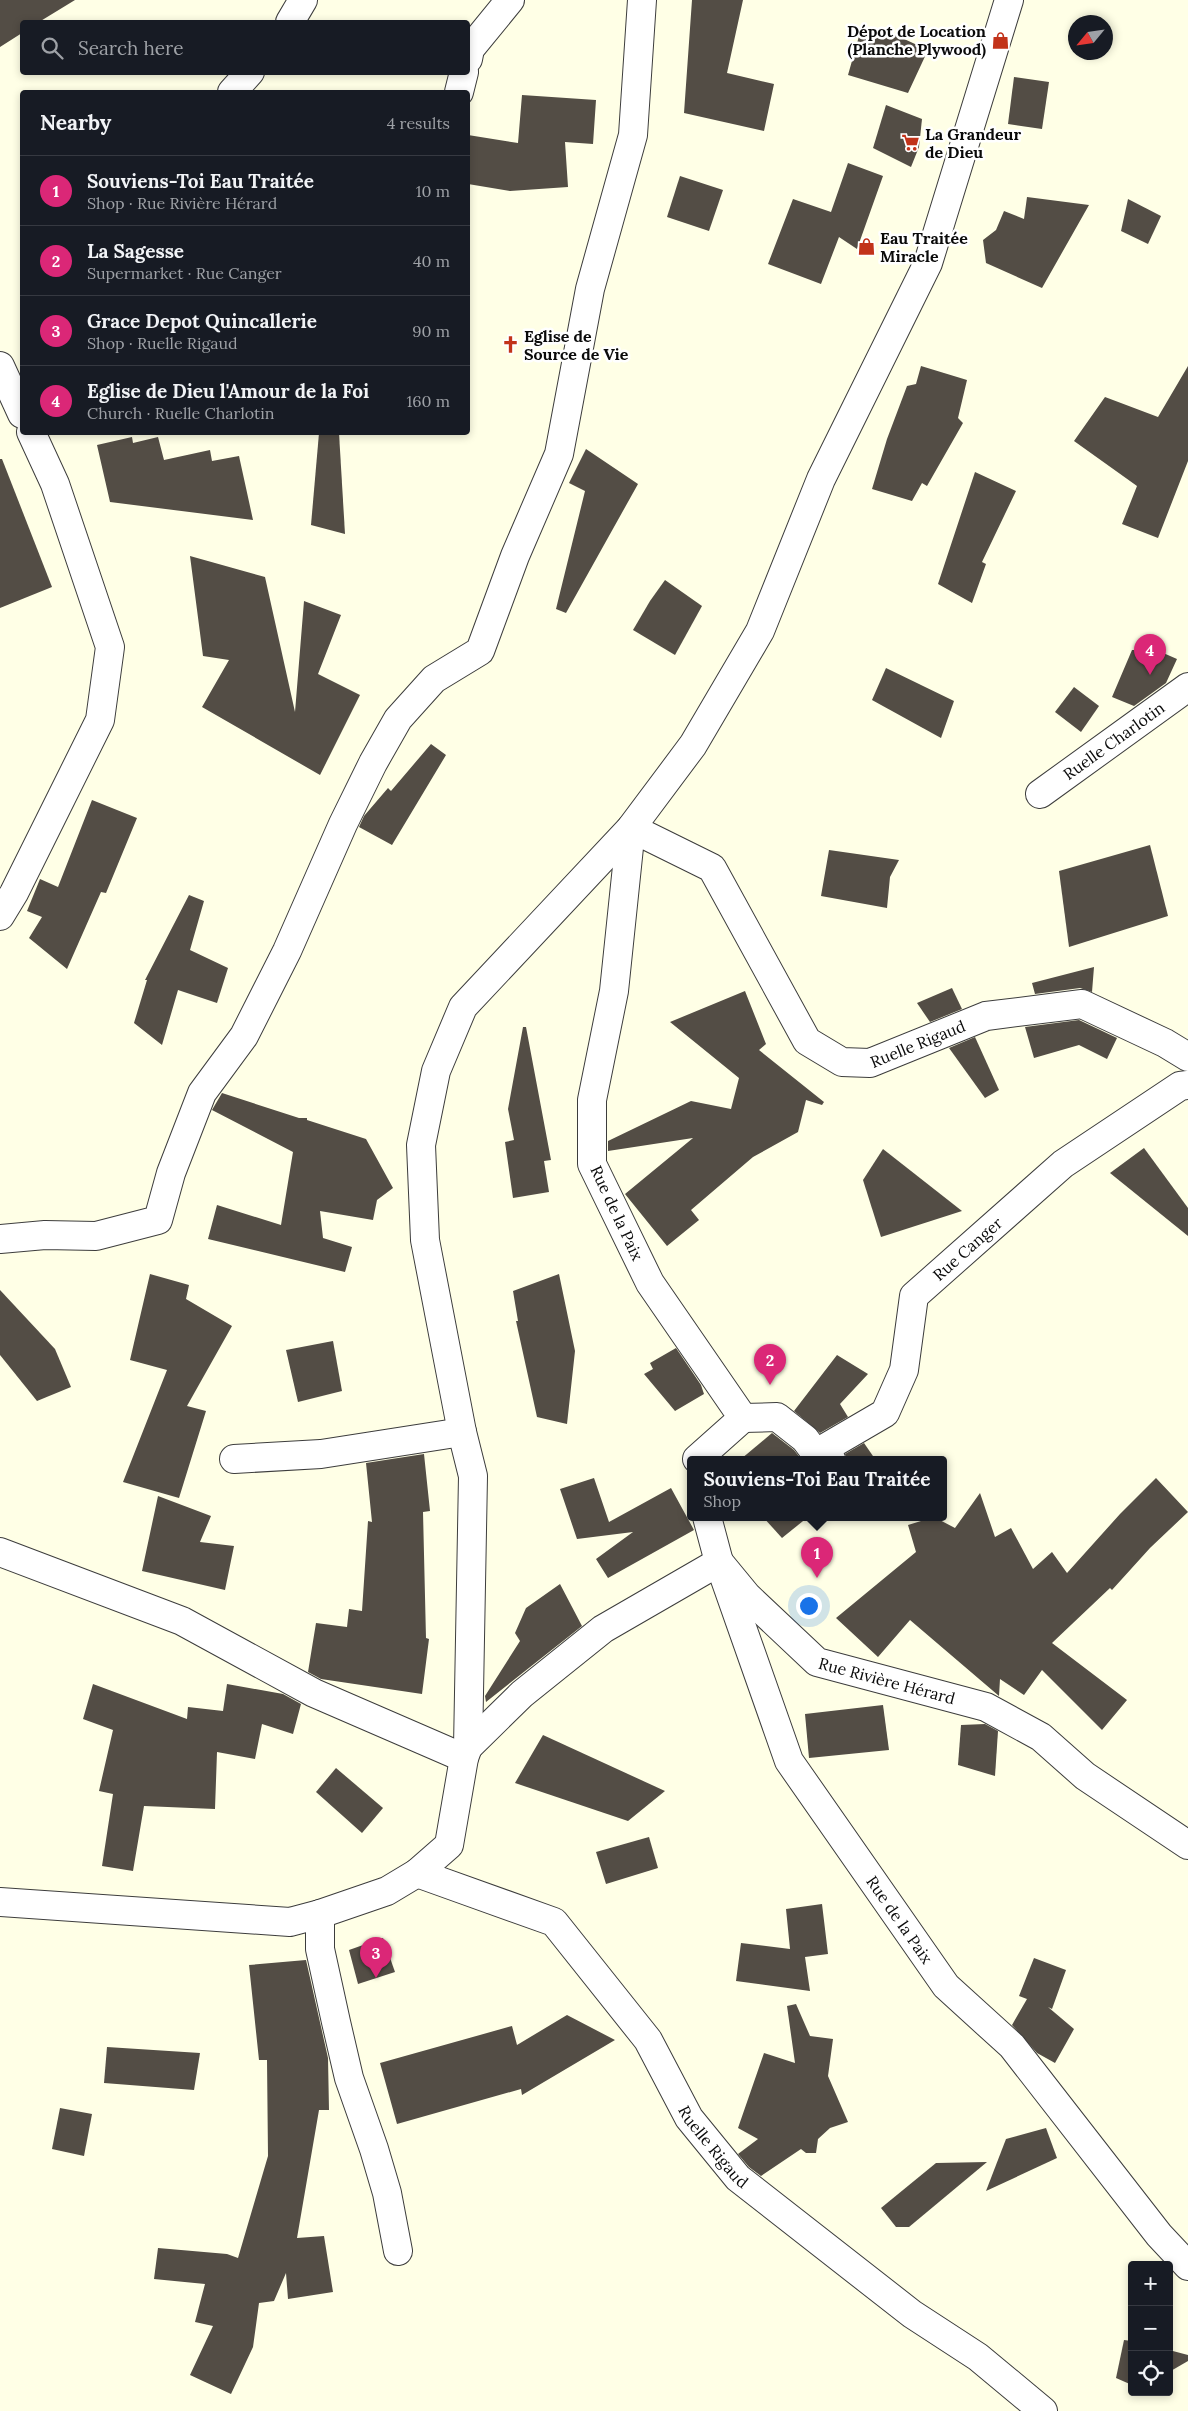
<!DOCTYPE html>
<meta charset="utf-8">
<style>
body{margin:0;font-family:Lora,serif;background:#20242c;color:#f1f3f6}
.controls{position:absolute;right:15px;bottom:15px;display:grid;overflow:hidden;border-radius:5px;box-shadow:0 2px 8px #0003}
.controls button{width:45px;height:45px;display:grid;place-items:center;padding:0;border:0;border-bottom:1px solid #363941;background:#171b24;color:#f1f3f6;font:25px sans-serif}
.compass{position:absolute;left:1068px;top:15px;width:45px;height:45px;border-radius:50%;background:#171b24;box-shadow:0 2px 8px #0003;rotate:241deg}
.you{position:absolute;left:808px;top:1605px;width:18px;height:18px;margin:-12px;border:4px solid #fff;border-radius:50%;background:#1a73e8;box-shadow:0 0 0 8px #1a73e833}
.badge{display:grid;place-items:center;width:32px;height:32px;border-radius:50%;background:#db2777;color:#fff;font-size:16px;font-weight:700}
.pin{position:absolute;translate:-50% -41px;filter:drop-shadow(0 1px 2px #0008)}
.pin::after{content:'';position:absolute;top:26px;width:18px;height:15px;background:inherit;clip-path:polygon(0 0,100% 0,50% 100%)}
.popup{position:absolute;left:687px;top:1456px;width:260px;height:65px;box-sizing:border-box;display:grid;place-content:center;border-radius:5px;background:#171b24;filter:drop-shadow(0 1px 4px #0005);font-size:16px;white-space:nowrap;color:#9ea1a6}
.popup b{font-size:19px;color:#f1f3f6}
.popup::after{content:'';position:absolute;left:50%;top:100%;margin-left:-10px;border:10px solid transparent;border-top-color:#171b24}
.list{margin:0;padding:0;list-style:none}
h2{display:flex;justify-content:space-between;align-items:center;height:65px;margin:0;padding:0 20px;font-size:21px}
h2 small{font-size:16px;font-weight:400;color:#9ea1a6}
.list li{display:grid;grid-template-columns:32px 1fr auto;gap:15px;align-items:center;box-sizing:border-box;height:70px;padding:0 20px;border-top:1px solid #363941}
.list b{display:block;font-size:19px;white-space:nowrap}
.list p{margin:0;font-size:16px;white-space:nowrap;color:#9ea1a6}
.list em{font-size:16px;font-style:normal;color:#9ea1a6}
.icon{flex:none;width:28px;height:28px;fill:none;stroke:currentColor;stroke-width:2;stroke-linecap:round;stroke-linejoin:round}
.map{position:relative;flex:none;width:1188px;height:2411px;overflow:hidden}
.search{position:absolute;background:#171b24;box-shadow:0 2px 8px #0003;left:20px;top:20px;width:450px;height:55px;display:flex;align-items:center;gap:12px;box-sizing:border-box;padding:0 18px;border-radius:5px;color:#9ea1a6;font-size:19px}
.panel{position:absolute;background:#171b24;box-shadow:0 2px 8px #0003;left:20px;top:90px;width:450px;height:345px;border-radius:5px}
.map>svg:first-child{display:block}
</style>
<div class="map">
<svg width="1188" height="2411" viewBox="0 0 1188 2411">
<rect width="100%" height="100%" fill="#ffffe6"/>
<g fill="#534d45">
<polygon points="0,0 75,0 39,22 22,22 22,33 0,47"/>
<polygon points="692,0 743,0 727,73 774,84 764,131 684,113"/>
<polygon points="861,29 887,37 889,32 928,50 908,93 848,75"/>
<polygon points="1014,77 1049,82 1042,129 1008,124"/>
<polygon points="522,95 596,100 593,144 565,142 568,187 510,191 468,184 468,135 518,143"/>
<polygon points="886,105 922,119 919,147 911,167 873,148"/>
<polygon points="848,163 883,176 857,249 839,237 821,284 768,264 793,199 831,212"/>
<polygon points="680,176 723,190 709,231 667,217"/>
<polygon points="1027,197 1089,205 1042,288 986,263 983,240 996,230 1004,211 1024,219"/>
<polygon points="1128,199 1161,216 1148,244 1121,231"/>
<polygon points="921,366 967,380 958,418 963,423 927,486 922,483 912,501 872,489 887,439 907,386 916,384"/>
<polygon points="1188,366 1188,461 1158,538 1122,524 1137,486 1074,441 1105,397 1158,417"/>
<polygon points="319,433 339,433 345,534 311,525"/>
<polygon points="132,437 133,443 158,437 164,460 210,450 212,461 239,456 253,520 110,502 97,445"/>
<polygon points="586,449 638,484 566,613 556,609 585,491 569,483"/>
<polygon points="0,459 2,459 52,587 0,608"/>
<polygon points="975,472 1016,491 982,562 986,564 972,603 938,584"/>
<polygon points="190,556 265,577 295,712 304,601 341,615 318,674 360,695 320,775 202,707 229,660 203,656"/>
<polygon points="665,580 702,606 675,655 633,630 650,601"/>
<polygon points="1138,642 1177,659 1166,683 1134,706 1112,697 1132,650 1135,650"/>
<polygon points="886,668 954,701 941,738 872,700"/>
<polygon points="1074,687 1099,706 1081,732 1055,712"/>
<polygon points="431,744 446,755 392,845 359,827 364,816 388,788 391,791"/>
<polygon points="92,800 137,818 106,893 101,892 67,969 29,938 42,917 27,911 40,879 58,887"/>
<polygon points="1150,845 1168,916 1069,947 1059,871"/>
<polygon points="829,850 899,860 890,877 887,908 821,896"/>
<polygon points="189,895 204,901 190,950 228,968 217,1003 178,990 162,1045 134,1023 147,980 145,980"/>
<polygon points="1094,967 1092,992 1080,988 1035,994 1032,983"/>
<polygon points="952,988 962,1009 930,1022 917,1003"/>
<polygon points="745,991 766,1044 759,1050 824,1102 822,1105 806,1100 798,1132 753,1157 691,1210 699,1220 667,1246 625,1194 693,1138 608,1151 608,1141 691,1101 731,1109 739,1078 670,1022"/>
<polygon points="1079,1020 1117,1038 1107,1059 1079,1045 1034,1058 1025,1027"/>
<polygon points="523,1027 526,1027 551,1160 544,1161 549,1192 513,1198 505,1142 514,1140 508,1109"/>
<polygon points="975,1037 999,1090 985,1098 949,1048"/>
<polygon points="222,1093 299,1118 307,1118 307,1120 366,1139 393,1188 377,1200 373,1220 320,1211 323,1238 352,1247 345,1272 208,1239 217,1205 281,1225 293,1152 212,1110"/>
<polygon points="1144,1148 1188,1208 1188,1236 1110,1173"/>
<polygon points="883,1149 962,1211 881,1237 863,1180"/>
<polygon points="150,1274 189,1285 186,1299 232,1326 187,1406 206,1411 179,1498 123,1482 167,1370 130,1360"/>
<polygon points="559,1274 575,1351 567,1424 537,1417 516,1321 518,1321 513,1291"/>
<polygon points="0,1290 55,1349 71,1387 37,1401 0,1355"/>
<polygon points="333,1341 342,1391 298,1402 286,1350"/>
<polygon points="676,1348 701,1385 704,1394 675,1411 644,1374 653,1369 650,1363"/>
<polygon points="837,1355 868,1374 840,1404 848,1417 820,1433 794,1411"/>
<polygon points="772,1433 794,1450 801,1459 741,1459"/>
<polygon points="864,1443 875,1459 847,1459 845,1454"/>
<polygon points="424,1454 430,1511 423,1512 426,1638 429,1639 422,1694 321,1679 308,1672 316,1623 347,1627 349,1609 362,1611 368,1521 372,1522 366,1463"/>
<polygon points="594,1478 609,1522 671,1488 694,1530 608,1578 596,1559 633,1532 577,1539 560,1489"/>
<polygon points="1156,1478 1188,1512 1150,1548 1112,1590 1110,1588 1052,1643 1127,1700 1102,1730 1042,1670 1024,1695 1000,1679 999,1696 910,1620 878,1657 836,1618 916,1552 908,1525 934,1517 955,1528 980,1493 995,1537 1011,1528 1033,1569 1052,1552 1067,1573 1120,1514"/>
<polygon points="158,1496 211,1516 200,1542 234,1546 225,1590 142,1571"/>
<polygon points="763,1517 808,1517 782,1538"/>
<polygon points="560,1584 582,1626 486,1702 485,1696 520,1641 515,1633 526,1608"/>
<polygon points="93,1684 187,1719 188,1707 223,1711 227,1684 283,1694 301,1704 293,1734 262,1724 255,1759 217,1752 215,1809 144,1806 133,1871 102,1866 113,1794 99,1791 113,1730 83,1719"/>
<polygon points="883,1705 889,1750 809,1758 805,1714"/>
<polygon points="985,1724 998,1731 995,1776 958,1765 961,1725"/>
<polygon points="543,1735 665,1791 628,1821 515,1783"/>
<polygon points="336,1768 383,1808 362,1833 316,1792"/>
<polygon points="649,1837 658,1868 606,1884 596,1852"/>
<polygon points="822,1904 828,1954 805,1957 810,1991 736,1981 741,1943 790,1949 786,1909"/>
<polygon points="383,1938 395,1972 358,1984 349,1950"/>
<polygon points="1034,1958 1066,1970 1052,2009 1048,2007 1074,2029 1055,2063 1037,2053 1012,2025 1027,1999 1019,1996"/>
<polygon points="306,1960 328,2058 329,2110 319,2110 297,2238 324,2236 333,2292 288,2299 286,2273 274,2301 259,2303 253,2347 231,2394 190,2375 213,2326 195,2322 205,2284 154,2279 158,2248 227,2254 238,2258 268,2156 267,2060 259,2060 249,1965"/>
<polygon points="796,2004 810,2036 833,2039 828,2076 848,2122 830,2128 818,2139 816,2153 806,2153 801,2149 761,2176 749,2167 738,2154 758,2139 738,2128 764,2053 795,2063 787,2006"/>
<polygon points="567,2015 615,2040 522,2095 521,2089 397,2124 380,2063 512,2026 517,2045"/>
<polygon points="107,2047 200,2053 194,2090 104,2083"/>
<polygon points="60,2108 92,2114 84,2156 52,2149"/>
<polygon points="1046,2128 1057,2158 986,2191 1006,2139"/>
<polygon points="987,2162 909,2227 896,2227 881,2208 936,2163"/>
<polygon points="1124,2340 1132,2341 1132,2385 1116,2378"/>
<polygon points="1169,2350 1188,2355 1188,2361 1169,2372"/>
</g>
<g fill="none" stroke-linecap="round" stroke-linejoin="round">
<defs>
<g id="minor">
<polyline points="290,22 303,0"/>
<polyline points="468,59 470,49 510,0"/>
<polyline points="232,92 250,72"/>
<polyline points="459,92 464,72"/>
<polyline points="0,366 22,414"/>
<path id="s1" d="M1040,794l148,-107"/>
<polyline points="0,916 14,893 100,720 110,647 55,484 31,432"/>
<polyline points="0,1239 45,1235 96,1236 158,1220 171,1173 202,1093 244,1036 287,951 343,824 373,763 398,719 434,679 480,651 515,556 559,454 590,289 633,135 642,0"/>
<polyline points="743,1418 777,1417 805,1439 820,1459"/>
<polyline points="234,1459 321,1454 462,1432"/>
<path id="s2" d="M697,1459l46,-41 -93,-135 -58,-119v-64l22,-109 17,-163 81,40 95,173 35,21 28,1 116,-47 96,-12 83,39 23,14"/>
<path id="s3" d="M831,1459l-6,-11 60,-35 19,-43 10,-74 149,-132 117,-78 8,-1"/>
<path id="s4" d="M707,1517l12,45 70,199 157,225 66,60 147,189 29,31"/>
<polyline points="0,1552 182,1621 314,1693 464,1758"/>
<path id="s5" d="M468,1747l54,-53 81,-65 116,-67 28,34 70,66 169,45 55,30 44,39 103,69"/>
<path id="s6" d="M417,1873l137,49 94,118 41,78 49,60 174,136 66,43 65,54"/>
<polyline points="0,1902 290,1922 320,1914 387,1891 417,1873 449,1845 464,1758 468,1747 473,1476 462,1432 425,1240 421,1145 436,1071 463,1007 631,828 693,745 760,631 821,479 928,263 1009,0"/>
<polyline points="320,1914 320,1949 336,2022 349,2078 374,2149 387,2193 398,2251"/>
</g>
</defs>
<use href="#minor" stroke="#3d3d3d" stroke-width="30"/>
<use href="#minor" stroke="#fff" stroke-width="28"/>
</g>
<defs>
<symbol id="shop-bare" viewBox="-9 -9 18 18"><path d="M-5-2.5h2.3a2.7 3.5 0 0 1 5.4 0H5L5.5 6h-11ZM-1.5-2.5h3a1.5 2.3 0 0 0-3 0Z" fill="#c2331a" stroke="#fff" stroke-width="2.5" paint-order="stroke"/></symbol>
<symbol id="supermarket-bare" viewBox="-9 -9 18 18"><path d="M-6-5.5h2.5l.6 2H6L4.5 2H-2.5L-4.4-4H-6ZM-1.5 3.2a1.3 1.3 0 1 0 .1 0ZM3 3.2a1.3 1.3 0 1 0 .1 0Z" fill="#c2331a" stroke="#fff" stroke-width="2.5" paint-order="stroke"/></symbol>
<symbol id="church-bare" viewBox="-9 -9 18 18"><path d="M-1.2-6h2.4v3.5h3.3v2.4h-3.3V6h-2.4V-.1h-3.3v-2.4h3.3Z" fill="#c2331a" stroke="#fff" stroke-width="2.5" paint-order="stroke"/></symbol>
</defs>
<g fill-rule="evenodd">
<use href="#shop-bare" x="988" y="28" width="25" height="25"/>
<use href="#supermarket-bare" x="898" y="130" width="25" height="25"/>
<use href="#shop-bare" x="854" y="234" width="25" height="25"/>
<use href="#church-bare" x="498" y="332" width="25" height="25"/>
</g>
<g text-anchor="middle" stroke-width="5" stroke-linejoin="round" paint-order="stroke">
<g font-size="16" font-weight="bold" fill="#0a0a0a" stroke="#fff" text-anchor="start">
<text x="986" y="37" text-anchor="end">Dépot de Location<tspan x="986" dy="18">(Planche Plywood)</tspan></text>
<text x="925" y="140">La Grandeur<tspan x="925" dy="18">de Dieu</tspan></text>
<text x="880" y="244">Eau Traitée<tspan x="880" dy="18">Miracle</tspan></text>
<text x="524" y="342">Eglise de<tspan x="524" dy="18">Source de Vie</tspan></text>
</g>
<g font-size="16" fill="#0a0a0a" stroke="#fff">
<text dy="6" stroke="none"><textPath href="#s1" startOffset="91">Ruelle Charlotin</textPath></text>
<text dy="6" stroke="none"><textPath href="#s2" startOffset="1105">Ruelle Rigaud</textPath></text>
<text transform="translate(617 1213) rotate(65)" y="6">Rue de la Paix</text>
<text dy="6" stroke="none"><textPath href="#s3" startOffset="275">Rue Canger</textPath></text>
<text dy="6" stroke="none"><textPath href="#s5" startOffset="526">Rue Rivière Hérard</textPath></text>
<text dy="6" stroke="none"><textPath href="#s4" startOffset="451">Rue de la Paix</textPath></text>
<text dy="6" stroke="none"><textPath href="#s6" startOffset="422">Ruelle Rigaud</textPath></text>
</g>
</g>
</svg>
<div class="controls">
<button>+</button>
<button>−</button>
<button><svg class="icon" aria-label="locate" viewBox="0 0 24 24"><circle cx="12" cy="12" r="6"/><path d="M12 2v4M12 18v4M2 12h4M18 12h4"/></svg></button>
</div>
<svg class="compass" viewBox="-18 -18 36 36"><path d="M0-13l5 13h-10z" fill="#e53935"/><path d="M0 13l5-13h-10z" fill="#9ea1a6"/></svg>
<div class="you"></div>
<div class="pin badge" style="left:817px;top:1578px">1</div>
<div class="popup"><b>Souviens-Toi Eau Traitée</b>Shop</div>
<div class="pin badge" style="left:770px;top:1385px">2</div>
<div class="pin badge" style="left:376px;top:1978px">3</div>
<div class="pin badge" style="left:1150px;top:675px">4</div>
<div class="search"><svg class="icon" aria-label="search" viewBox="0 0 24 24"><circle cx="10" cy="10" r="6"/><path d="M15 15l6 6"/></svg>Search here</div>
<section class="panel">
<h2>Nearby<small>4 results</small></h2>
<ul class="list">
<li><span class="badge">1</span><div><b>Souviens-Toi Eau Traitée</b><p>Shop · Rue Rivière Hérard</p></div><em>10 m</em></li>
<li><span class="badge">2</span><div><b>La Sagesse</b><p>Supermarket · Rue Canger</p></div><em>40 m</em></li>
<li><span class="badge">3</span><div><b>Grace Depot Quincallerie</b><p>Shop · Ruelle Rigaud</p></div><em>90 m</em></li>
<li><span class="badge">4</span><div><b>Eglise de Dieu l'Amour de la Foi</b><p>Church · Ruelle Charlotin</p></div><em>160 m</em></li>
</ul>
</section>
</div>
